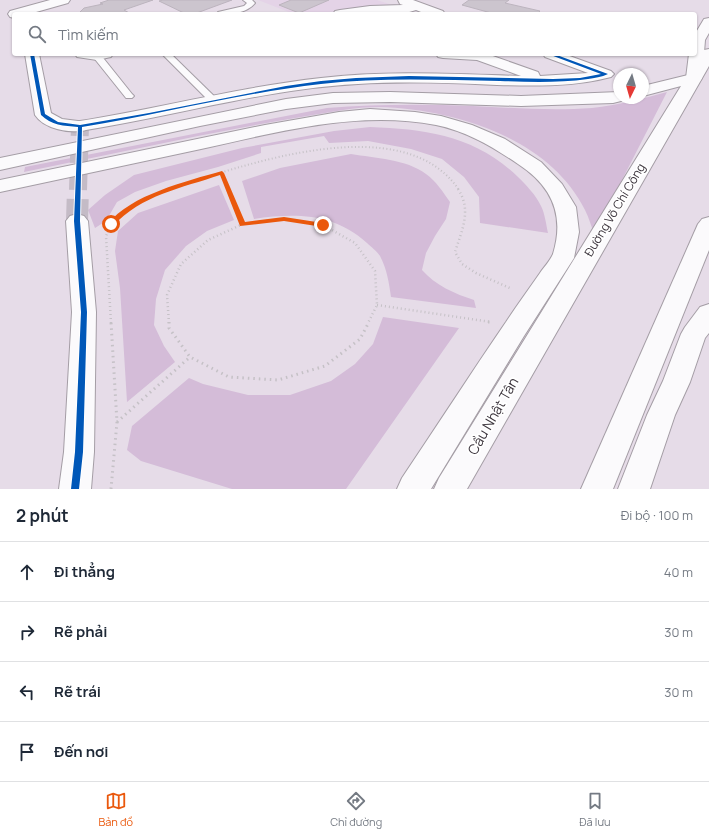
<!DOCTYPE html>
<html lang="vi">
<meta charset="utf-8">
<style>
body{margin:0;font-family:Manrope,sans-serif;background:#f2f2f3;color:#1f2937}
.compass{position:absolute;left:613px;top:68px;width:36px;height:36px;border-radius:50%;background:#fff;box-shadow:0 1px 3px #0004;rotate:185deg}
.stop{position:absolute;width:12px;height:12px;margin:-9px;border:3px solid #ea580c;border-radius:50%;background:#fff}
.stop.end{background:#ea580c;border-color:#fff;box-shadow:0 1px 4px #0008}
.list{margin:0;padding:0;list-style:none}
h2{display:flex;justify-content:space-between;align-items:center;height:52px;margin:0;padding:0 16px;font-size:17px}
h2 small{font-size:13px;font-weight:400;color:#747a83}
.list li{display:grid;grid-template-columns:26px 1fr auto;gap:12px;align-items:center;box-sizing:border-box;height:60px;padding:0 16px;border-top:1px solid #e0e1e3}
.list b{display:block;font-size:15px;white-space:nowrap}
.list em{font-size:13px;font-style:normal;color:#747a83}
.icon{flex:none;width:22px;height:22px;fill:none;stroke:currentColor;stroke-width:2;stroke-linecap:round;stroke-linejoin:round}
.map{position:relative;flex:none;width:709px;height:489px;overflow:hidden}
.search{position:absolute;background:#fff;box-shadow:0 1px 3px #0004;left:12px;right:12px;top:12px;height:44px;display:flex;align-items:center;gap:10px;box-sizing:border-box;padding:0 14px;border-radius:4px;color:#747a83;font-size:15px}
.sheet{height:292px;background:#fff}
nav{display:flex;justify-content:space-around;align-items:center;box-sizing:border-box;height:56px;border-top:1px solid #e0e1e3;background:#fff;font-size:11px;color:#747a83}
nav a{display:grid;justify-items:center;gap:2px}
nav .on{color:#ea580c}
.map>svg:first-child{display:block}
</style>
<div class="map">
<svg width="709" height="489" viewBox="0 0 709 489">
<rect width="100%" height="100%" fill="#e6dce8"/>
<polygon fill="#e4d3e7" points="258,0 377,0 395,6 310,14 294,14"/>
<g fill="#d4bcd8">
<path d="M667,92l-64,125 -8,20c-3,-9 -6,-19 -10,-27 -36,-72 -131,-101 -206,-103 -24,0 -48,5 -72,9 -36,6 -73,13 -109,20 -58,12 -116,24 -174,36l1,-5 302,-59c49,-4 97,-4 146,-2 39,2 80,5 119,2 26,-3 50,-9 75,-16z"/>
<path d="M370,127c56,2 106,9 148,50 8,8 18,18 23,29 4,8 5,18 7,27l-68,-10 -1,-26 -15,-20 -22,-18 -31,-10 -43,-8 -39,2 -5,-7 -63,11v6l-43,14 -52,14 -31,11 -18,10 -11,19 -11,7 -7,-18 17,-15 29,-20 108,-27 92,-17z"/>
<path d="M351,154c24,4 55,5 75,20 10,7 17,18 24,28l-4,17 -11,17 -9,17 -4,17c13,15 33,24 52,30l2,8 -85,-11c-2,-14 -4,-28 -11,-41 -3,-5 -9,-9 -13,-13 -33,-30 -72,-30 -113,-24l-12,-38 38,-13z"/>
<polygon points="219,185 234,220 207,231 186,246 165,270 156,299 154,325 164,346 175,362 127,402 120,288 115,251 118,231 138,213"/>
<polygon points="383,317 459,328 346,489 232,489 141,461 127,450 132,426 189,378 203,384 248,395 290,395 331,381 355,364 373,344"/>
</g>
<g fill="#ccc5ce" stroke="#bcb4be">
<polygon points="109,0 153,0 124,10 131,14 79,13 84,8 103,4 100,3"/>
<polygon points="163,0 232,0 194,14 186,14 159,1"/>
<polygon points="291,0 329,0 299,13 279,5"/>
<polygon points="469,0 509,0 505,3 540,11 537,14 495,14 462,5"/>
</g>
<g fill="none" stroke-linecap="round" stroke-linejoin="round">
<polyline stroke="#c4bbc6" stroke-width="18" stroke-dasharray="18 9" stroke-linecap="butt" points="78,190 80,126"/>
<polyline stroke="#c4bbc6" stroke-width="22" stroke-dasharray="22 11" stroke-linecap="butt" points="77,221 78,189"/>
<defs>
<g id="lane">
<path d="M243,0h9l3,3c-9,11 -24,11 -38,11l1,-2 26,-6 3,-3z"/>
<polygon points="94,54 100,54 132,94 134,96 132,98 126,98 94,58 93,56"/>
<polygon points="162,54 171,54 216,98 218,100 216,102 210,102"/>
</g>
<g id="street">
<polygon points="398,0 413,0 443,11 445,14 426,14 416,10 406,13 333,14 335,11 340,10 370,6 403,5 400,4"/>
<polygon points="75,54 113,54 111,57 97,60 77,57"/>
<path d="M436,54h51l51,18 2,4 48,-3 -43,-16 -2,-3h21l47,17 3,3 -3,3c-37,10 -75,9 -114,8 -46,-2 -93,-4 -139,-1 -94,5 -186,33 -278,47l-6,-1 -3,-4 3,-4 6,-1c81,-13 160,-34 241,-43 67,-8 133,-4 200,-2l-44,-16 -34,-2 -5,-1z"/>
</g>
<g id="secondary">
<polygon points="50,0 70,0 68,3 29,14 14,14 14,18 10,17 8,14 10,11"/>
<path d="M25,54h14l12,59 11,6 24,3 3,4 -3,4c-16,4 -42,-1 -51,-15z"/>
<polygon points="77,214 84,216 88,221 96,312 94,452 91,489 59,489 64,452 72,312 66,221 70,216"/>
</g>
<polygon id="primary" points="709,18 709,33 705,40 702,78 700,81 694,83 688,81 686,78 689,54 695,54 695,34 704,19"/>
<g id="highway">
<polygon points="709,49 709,66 467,489 434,489 439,478 681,86 643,96 643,86 688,75 704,50"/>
<polygon points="390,92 521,96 619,92 619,98 626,98 625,100 613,103 521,106 390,102 333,103 286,109 200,126 0,170 0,158 286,99 333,93"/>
<path d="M370,109l45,3 26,4 31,9 33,14 36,23 21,22 14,23 3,25 -5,26 -50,78 -93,153h-34l5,-11c35,-52 69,-105 104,-156 11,-17 23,-33 34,-49 4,-6 10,-12 13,-19 12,-39 -1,-68 -35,-90 -25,-17 -52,-33 -82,-39 -78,-15 -158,7 -235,24 -67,14 -134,29 -201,43v-12l265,-55 74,-13z"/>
<polygon points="709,217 709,250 613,489 581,489 698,224 702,219"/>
<polygon points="709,304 709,333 705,338 690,382 675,415 650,489 618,489 647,415 663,381 681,334 685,327 700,307"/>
</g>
</defs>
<use href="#lane" stroke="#a49da5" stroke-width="2"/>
<use href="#street" stroke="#a49da5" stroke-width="2"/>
<use href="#secondary" stroke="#a49da5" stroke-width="2"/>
<use href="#primary" stroke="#a49da5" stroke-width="2"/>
<use href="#highway" stroke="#a49da5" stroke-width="2"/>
<g stroke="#c5c1c6" stroke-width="2" stroke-dasharray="1 2.5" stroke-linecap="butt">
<polyline points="222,173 229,190"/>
<path d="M168,190c75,-25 235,-83 291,0"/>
</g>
<g stroke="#c5c1c6" stroke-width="2.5" stroke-dasharray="1 3" stroke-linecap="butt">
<polyline points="229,189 243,224"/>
<path d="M458,189c14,21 4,41 -3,63l7,12 14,9 36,16"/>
<polyline points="377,305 491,322"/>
<path d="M111,323l-5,-87c12,-28 38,-38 65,-47"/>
<polyline points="169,323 167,295 181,264 208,240 243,224 283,219 323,225 355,243 375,271 377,305 368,323"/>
</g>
<g stroke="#c5c1c6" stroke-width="3" stroke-dasharray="1.5 4" stroke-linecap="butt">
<polyline points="169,322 169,328 190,357 229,377 278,380 325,366 360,339 369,322"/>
<polyline points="488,322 491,322"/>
<polyline points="117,422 190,357"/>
<polyline points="111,489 117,422 111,322"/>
</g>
<use href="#lane" fill="#fbfafc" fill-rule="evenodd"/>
<use href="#street" fill="#fbfafc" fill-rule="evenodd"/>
<use href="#secondary" fill="#fbfafc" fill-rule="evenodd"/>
<use href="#primary" fill="#fbfafc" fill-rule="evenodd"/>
<use href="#highway" fill="#fbfafc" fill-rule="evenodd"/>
<defs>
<path id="cycleway" d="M30,54h4l11,60 13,8 22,3 69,-12 137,-27 35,-5 35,-3 53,-2 144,3 27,-1 21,-4 -53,-20h6l54,20c-6,3 -14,4 -20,5 -29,4 -59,3 -88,2 -60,-1 -119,-4 -179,3 -80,9 -159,30 -239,43l-2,94 7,91 -4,140 -4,37h-8l4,-37 6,-140 -7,-91 4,-94c-14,-1 -27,-2 -37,-12z"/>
</defs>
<use href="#cycleway" stroke="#fff" stroke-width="2"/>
<use href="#cycleway" fill="#0057b8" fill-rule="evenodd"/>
</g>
<path fill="#ea580c" d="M222,171l2,2 21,49 39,-5 39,6 3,2 -3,2 -39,-6 -44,5 -20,-51c-38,13 -79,20 -107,51h-2l-3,-2c22,-29 79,-43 114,-53z"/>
<g text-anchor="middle" stroke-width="3.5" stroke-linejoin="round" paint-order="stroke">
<g font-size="12" fill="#3d363e" stroke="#fff">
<text transform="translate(615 210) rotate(-59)" y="4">Đường Võ Chí Công</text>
</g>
<g font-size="14" fill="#3d363e" stroke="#fff">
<text transform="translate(493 416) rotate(-60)" y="5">Cầu Nhật Tân</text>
</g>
</g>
</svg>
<svg class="compass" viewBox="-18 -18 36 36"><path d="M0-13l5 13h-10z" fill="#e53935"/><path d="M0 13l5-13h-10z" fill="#747a83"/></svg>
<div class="stop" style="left:111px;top:224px"></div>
<div class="stop end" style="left:323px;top:225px"></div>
<div class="search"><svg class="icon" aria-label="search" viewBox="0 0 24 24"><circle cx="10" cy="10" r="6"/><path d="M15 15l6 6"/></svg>Tìm kiếm</div>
</div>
<section class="sheet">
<h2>2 phút<small>Đi bộ · 100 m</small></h2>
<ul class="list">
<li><svg class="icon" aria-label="ahead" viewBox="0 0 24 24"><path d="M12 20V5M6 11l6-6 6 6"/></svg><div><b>Đi thẳng</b></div><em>40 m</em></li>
<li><svg class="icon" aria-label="right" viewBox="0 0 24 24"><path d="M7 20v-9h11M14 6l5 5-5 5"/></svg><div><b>Rẽ phải</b></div><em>30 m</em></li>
<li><svg class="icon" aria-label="left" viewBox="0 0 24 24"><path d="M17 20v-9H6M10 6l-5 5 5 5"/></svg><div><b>Rẽ trái</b></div><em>30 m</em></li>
<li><svg class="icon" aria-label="arrive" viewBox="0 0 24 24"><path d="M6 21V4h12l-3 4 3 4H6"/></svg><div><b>Đến nơi</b></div></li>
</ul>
</section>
<nav>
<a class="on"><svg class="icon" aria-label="map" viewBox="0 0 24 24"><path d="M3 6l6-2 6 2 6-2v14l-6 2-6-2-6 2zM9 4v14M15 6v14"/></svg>Bản đồ</a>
<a><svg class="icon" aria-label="directions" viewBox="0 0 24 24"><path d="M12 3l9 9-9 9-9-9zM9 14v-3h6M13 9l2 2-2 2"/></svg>Chỉ đường</a>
<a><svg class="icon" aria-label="saved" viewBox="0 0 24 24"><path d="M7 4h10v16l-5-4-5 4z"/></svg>Đã lưu</a>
</nav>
